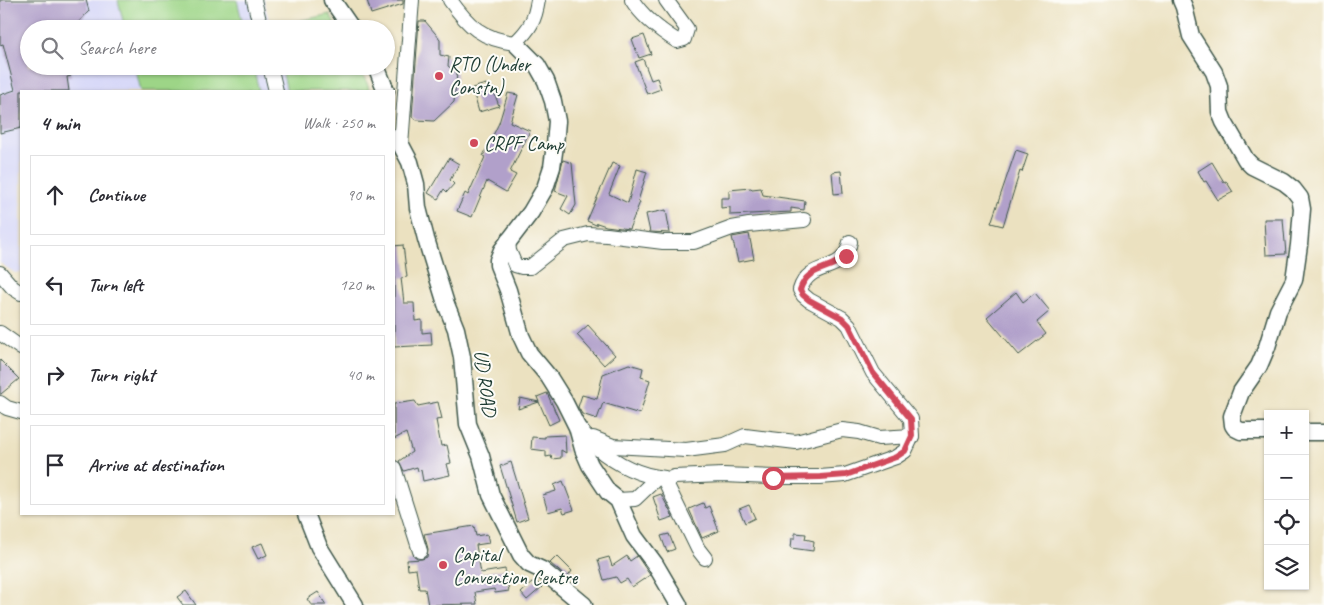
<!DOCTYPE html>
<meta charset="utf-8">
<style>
body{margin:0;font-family:Caveat,sans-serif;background:#f7f7f7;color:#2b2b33}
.controls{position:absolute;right:15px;bottom:15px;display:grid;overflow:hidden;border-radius:0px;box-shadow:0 1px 4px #0004}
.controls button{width:45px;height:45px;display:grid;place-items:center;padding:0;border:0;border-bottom:1px solid #e1e1e2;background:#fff;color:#2b2b33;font:25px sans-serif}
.stop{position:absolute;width:15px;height:15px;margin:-11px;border:4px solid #d1495b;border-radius:50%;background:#fff}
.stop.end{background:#d1495b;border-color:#fff;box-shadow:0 1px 5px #0008}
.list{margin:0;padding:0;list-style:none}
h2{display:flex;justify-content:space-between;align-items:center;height:65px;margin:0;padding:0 20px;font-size:21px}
h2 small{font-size:16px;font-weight:400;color:#7c7c81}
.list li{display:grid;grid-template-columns:32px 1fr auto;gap:15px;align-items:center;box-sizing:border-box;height:80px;margin:0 10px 10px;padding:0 10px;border:1px solid #e1e1e2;border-radius:0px}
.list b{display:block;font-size:19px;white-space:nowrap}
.list em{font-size:16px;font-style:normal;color:#7c7c81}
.icon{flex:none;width:28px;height:28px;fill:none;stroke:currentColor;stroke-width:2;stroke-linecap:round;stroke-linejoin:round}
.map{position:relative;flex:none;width:1324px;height:605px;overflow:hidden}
.search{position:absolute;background:#fff;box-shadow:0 1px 4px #0004;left:20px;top:20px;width:375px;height:55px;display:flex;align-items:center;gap:12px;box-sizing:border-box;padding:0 18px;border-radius:28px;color:#7c7c81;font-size:19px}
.panel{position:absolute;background:#fff;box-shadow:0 1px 4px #0004;left:20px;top:90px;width:375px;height:425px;border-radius:0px}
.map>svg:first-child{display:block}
</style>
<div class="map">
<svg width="1324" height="605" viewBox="0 0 1324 605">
<rect width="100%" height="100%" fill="#fdfcf7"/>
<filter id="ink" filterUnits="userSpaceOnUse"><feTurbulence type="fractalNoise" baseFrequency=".02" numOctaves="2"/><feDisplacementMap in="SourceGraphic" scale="10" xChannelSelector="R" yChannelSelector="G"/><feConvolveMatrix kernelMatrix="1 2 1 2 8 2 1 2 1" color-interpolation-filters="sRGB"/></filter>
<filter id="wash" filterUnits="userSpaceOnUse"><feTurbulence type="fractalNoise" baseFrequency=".0096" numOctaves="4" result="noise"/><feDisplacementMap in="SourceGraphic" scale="20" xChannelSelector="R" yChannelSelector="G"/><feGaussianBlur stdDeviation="1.12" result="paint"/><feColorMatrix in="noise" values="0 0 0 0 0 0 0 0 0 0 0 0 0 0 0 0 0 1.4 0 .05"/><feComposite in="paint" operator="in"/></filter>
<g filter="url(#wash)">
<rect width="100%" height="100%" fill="#ebe1c0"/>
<polygon fill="#d6d7f8" points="0,0 264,0 271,29 29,29 29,66 281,66 287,91 21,91 21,272 15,273 0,263"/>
<g fill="#9dd587" stroke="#5e895e">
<polygon points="118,0 237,0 244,29 125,29"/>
<polygon points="330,14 337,29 271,29 271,27"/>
<polygon points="135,66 253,66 259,91 141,91"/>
<polygon points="281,66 358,66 368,85 369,91 287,91"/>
</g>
<g id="blocks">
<g fill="#b1a0ca">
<polygon points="0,0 86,0 89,11 72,29 29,29 29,66 69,66 71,76 67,77 69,91 21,91 21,128 0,133 0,95 15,90 3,44 0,45"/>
<polygon points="367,0 403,0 403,4 371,14"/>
<polygon points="419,21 425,21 440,39 440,55 449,57 448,66 457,73 454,102 434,121 417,120 412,117"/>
<polygon points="644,35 651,54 639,58 632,39"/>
<polygon points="643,59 651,80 657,78 661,89 647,94 635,62"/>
<polygon points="486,84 488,90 493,89 499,106 479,112 472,88"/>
<polygon points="508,93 518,95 510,122 530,131 510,172 516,175 506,192 487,181 472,217 457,211 465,193 468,195 485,157 483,156 499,123"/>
<polygon points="1016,150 1028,154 1022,172 1020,171 1003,226 991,223"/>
<polygon points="449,158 459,164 450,180 454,184 447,192 444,189 438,199 428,193"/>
<polygon points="563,160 572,163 576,205 570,215 561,209 568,196 555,191"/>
<polygon points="1212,162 1224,182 1226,181 1233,192 1218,200 1206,181 1204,182 1198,171"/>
<polygon points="612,163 620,166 609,194 628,203 637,169 647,172 638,201 640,202 629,229 606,226 597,223 596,225 587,221"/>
<polygon points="841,171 843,193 834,194 832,172"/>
<polygon points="751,188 752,189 761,188 763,195 805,201 804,210 791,208 791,212 730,215 730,207 721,208 721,198 729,198 729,190"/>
<polygon points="666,210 670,233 650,232 646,214"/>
<polygon points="1264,219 1283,219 1286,254 1266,255"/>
<polygon points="749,234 754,259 738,262 732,237"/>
<polygon points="403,245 407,277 401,278 404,303 414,303 415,321 422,320 422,333 431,332 432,345 394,347 394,246"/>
<polygon points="1016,292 1023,302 1035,293 1050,311 1037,322 1046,334 1019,355 987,317"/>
<polygon points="588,325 615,355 604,365 577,335"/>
<polygon points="0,360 19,379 1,394 0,394"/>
<polygon points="629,364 643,368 641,377 650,380 640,414 603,403 597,419 582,414 578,407 582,395 597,399 603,374"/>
<polygon points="547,393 559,420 549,425 539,402 518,409 520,398 539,402 537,397"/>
<polygon points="415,401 418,406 438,402 442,419 436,420 441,446 447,445 451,463 447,464 450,475 423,481 421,470 418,471 417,467 404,471 399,461 412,452 406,433 394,439 394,404"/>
<polygon points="565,435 566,453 561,450 561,458 552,459 551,456 546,457 546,451 531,449 532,437 545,438 545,436"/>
<polygon points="511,462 528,518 517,522 500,466"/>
<polygon points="563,481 574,510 564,513 562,508 548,512 543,495 556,491 554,485"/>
<polygon points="661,494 673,517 661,521 653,497"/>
<polygon points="703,503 705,508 709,506 719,531 702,538 689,509"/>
<polygon points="749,505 755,518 745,523 739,509"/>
<polygon points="474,526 476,536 487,534 489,543 476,545 481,573 505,569 509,591 495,593 494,589 475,592 477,604 428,605 425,589 419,589 416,569 408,570 407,560 422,559 427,557 428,549 424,534"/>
<polygon points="795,533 806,534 805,539 814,541 813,551 791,548 792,538 795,538"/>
<polygon points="669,534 675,549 667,552 661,536"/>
<polygon points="262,543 267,555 258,559 252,547"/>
<polygon points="557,556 572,571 567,578 550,563"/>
<polygon points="627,556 630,561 637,556 650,575 632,587 627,579 620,583 616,577 604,580 598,560 609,557 612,566"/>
<polygon points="535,580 542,587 527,600 521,593"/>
<polygon points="186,591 196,605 183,605 177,597"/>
<polygon points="318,592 326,605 311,605 307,599"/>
</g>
</g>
</g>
<g filter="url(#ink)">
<use href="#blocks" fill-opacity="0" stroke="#3e5649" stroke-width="1"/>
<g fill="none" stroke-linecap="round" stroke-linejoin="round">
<defs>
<g id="minor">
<polyline points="254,0 261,29"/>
<path d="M450,0c18,26 32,39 65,43 15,-14 20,-23 23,-43"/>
<path d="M632,0c10,16 29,31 45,41l7,-2 3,-10 -21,-29"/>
<polyline points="270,66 276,91"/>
<polyline points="401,145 412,0"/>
<polyline points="508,240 509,251 515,265 522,267 530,267 564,240 588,234 607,235 663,242 694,242 732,228 749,225 804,220"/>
<polyline points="0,273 13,288 21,293"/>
<polyline points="0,333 21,348"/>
<polyline points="0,403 7,408 21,412"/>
<path d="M577,426c6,6 12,15 18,20 20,17 45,30 70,32v3l9,-4 49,-2 50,2h47l25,-2 51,-18 9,-6 7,-15 -1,-17 -38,-46 -24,-48 -7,-7 -33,-18 -6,-5 -3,-5c10,-32 43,-13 50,-48"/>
<polyline points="593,438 613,446 686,450 725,445 745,436 796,442 842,430 859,432 879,438 912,436"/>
<polyline points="394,468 420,551"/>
<polyline points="665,481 698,549 705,558"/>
<polyline points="618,500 635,499 658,477"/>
</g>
<g id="major">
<polyline points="332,0 352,29"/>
<polyline points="1181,0 1184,7 1191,36 1214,72 1219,86 1220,112 1224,122 1246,160 1252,166 1284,182 1293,189 1300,198 1302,209 1299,245 1294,280 1278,311 1267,347 1259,366 1241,392 1232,416 1233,425 1235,428 1241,431 1268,431"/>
<polyline points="515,43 537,65 546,81 553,101 557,121 555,145 552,167 545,188 531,212 502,250 498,260 498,265 508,290 521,336 529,353 549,377 564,401 577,427 583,449 590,465 608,492 618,500 634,536 655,564 679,605"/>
<polyline points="376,66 386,91"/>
<polyline points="394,138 401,145 410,162 416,184 418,208 426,239 446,304 456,329 462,357 468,424 481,456 491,495 521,555 529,564 542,570 584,605"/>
<polyline points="1305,432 1324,432"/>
<polyline points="306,514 319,547 355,605"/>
</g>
</defs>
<use href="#minor" stroke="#3e5649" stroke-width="16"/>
<use href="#major" stroke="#3e5649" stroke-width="19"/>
<use href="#minor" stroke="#fff" stroke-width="14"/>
<use href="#major" stroke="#fff" stroke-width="16"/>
</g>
</g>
<g fill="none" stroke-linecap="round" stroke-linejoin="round" filter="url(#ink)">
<path stroke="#d1495b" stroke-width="6" d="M773,478l47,-1 26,-2 50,-18 9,-6 7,-15 -1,-17 -38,-46 -24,-48 -7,-7 -33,-18 -6,-5 -3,-5c8,-25 29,-18 46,-34"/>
</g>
<g fill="#d1495b" stroke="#fdfcf7" stroke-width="2">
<circle cx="439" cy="76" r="5"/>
<circle cx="474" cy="143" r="5"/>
<circle cx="443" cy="565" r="5"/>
</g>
<g text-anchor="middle" stroke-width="4" stroke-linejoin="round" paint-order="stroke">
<g font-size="20" fill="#1f3d34" stroke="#fdfcf7" text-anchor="start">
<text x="449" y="71">RTO (Under<tspan x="449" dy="23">Constn)</tspan></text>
<text x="484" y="150">CRPF Camp</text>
<text x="453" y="561">Capital<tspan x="453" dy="23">Convention Centre</tspan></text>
</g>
<g font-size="20" fill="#1f3d34" stroke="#fdfcf7">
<text transform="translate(486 383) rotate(82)" y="7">UD ROAD</text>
</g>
</g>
</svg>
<div class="controls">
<button>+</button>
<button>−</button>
<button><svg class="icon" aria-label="locate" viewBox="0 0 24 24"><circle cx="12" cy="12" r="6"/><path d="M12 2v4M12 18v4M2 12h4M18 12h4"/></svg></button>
<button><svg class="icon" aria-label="layers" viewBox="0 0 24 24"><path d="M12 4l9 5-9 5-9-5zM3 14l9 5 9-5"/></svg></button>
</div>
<div class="stop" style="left:773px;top:478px"></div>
<div class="stop end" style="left:846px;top:256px"></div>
<div class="search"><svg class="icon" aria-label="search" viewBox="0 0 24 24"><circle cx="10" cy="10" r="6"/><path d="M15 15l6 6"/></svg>Search here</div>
<section class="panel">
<h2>4 min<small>Walk · 250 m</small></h2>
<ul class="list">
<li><svg class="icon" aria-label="ahead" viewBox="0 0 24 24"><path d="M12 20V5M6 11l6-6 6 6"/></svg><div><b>Continue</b></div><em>90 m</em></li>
<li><svg class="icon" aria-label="left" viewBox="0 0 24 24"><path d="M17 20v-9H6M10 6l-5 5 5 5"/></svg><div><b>Turn left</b></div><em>120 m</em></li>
<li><svg class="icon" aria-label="right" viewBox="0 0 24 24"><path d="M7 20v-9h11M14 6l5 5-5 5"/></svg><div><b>Turn right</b></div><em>40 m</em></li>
<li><svg class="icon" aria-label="arrive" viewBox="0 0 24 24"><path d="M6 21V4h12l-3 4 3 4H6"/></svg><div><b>Arrive at destination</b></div></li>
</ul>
</section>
</div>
